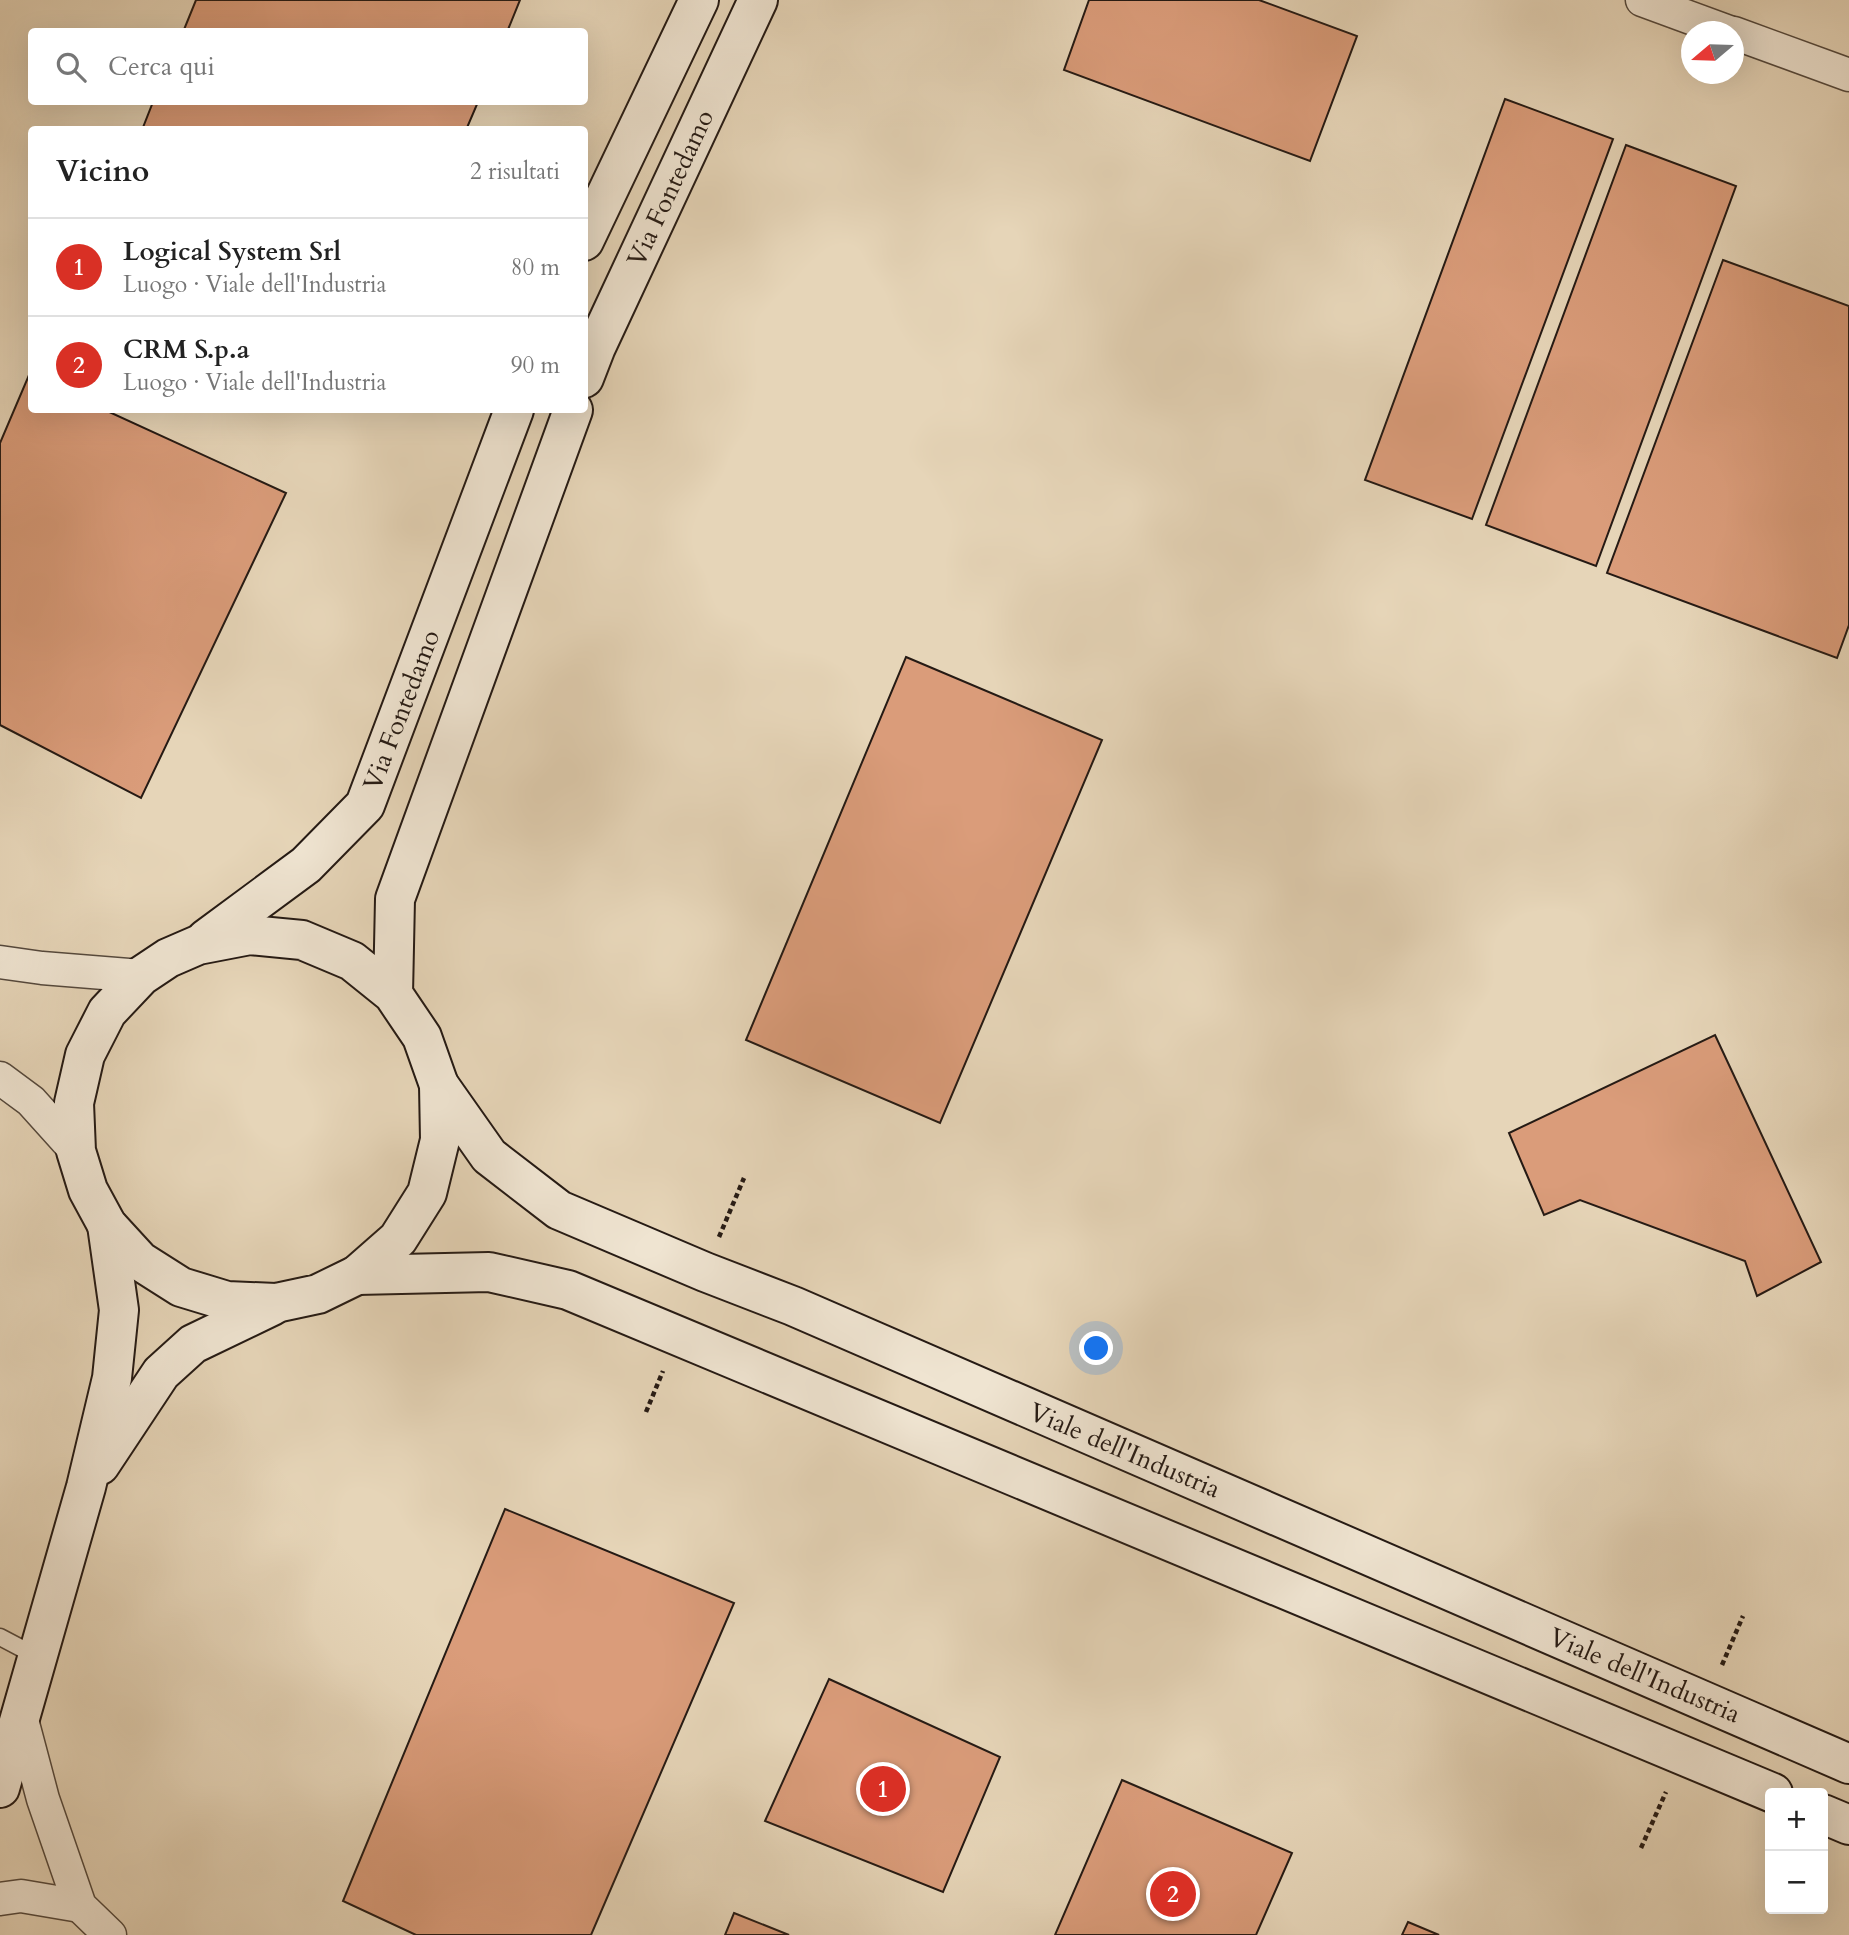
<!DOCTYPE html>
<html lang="it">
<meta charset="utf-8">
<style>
body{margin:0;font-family:Cardo,serif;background:#f2f2f2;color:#222}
.controls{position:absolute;right:21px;bottom:21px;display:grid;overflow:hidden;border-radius:7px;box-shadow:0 7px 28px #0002}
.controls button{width:63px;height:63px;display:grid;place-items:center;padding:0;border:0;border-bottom:2px solid #e0e0e0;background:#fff;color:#222;font:35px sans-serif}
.compass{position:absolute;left:1681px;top:21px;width:63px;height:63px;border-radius:50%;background:#fff;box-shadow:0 7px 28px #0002;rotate:251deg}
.you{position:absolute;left:1097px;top:1349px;width:24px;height:24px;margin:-18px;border:5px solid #fff;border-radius:50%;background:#1a73e8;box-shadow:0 0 0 10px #1a73e833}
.badge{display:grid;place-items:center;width:46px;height:46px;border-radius:50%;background:#d93025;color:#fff;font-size:23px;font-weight:700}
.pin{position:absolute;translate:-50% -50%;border:4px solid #fff;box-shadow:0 2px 7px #0006}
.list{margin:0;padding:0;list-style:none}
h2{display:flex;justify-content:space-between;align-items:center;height:91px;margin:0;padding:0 28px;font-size:30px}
h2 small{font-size:23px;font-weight:400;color:#767676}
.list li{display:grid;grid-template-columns:46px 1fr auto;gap:21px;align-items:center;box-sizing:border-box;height:98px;padding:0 28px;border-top:2px solid #e0e0e0}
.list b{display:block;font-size:26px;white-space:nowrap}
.list p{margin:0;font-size:23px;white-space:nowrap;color:#767676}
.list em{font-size:23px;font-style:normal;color:#767676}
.icon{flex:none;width:38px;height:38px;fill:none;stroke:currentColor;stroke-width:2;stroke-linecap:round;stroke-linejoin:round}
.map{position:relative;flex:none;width:1849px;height:1935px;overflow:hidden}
.search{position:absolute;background:#fff;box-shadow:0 7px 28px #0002;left:28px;top:28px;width:560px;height:77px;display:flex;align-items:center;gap:18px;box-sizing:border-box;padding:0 24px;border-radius:7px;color:#767676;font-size:26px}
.panel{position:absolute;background:#fff;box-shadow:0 7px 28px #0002;left:28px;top:126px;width:560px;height:287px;border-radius:7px}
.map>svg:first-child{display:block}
</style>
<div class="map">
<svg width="1849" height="1935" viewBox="0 0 1849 1935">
<rect width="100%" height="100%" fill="#e6d5b8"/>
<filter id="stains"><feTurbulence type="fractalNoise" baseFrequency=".00286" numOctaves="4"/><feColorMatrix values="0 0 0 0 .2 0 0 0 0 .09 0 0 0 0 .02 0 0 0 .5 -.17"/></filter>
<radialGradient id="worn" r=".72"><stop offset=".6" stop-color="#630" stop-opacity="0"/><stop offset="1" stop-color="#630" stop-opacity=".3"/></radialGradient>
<g fill="#da9c7a" stroke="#251a14" stroke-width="2">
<polygon points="196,0 520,0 507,32 183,32"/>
<polygon points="1089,0 1259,0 1357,36 1310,161 1064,70"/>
<polygon points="1505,99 1613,139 1472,519 1365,480"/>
<polygon points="153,102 478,102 466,130 142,130"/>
<polygon points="1626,145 1736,186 1596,566 1486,525"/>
<polygon points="1723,260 1849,306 1849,625 1837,658 1607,573"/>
<polygon points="29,375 32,376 32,410 105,410 286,493 141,798 0,725 0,443"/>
<polygon points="906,657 1102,740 940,1123 746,1040"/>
<polygon points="1715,1035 1821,1262 1757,1296 1745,1261 1580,1200 1544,1215 1509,1133"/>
<polygon points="505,1509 734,1603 591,1935 416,1935 343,1901"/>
<polygon points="829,1679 1000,1757 943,1892 765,1821"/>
<polygon points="1122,1780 1292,1853 1256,1935 1055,1935"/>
<polygon points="734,1913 789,1935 725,1935"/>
<polygon points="1408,1922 1439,1935 1402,1935"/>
</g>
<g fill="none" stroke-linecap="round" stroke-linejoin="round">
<defs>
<polyline id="service" points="0,1637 38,1657"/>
<g id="minor">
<polyline points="1642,0 1729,32"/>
<polyline points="1734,33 1849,75"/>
<polyline points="0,962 42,968 141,976"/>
<polyline points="0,1078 31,1101 76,1151"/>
<polyline points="21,1716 43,1799 80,1906 110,1935"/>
<polyline points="0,1899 21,1896 80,1906"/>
</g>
<g id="secondary">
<polyline points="584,241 699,0"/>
<polyline points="584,378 596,347 758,0"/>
<polyline points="206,939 306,865 365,805 514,410"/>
<polyline points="393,994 352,961 302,940 250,935 198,945 168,958 141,976 107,1012 85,1055 74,1103 76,1151 88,1190 107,1225 140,1261 181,1287 227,1301 276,1303 318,1294 357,1275 398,1239 427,1193 440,1140 439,1085 422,1037 393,994 395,899 573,410"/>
<polyline points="439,1085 489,1156 559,1210 705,1272 793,1306 1849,1764"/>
<polyline points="357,1275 489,1272 568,1290 1773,1793"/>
<polyline points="100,1465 161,1373 193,1344 272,1306"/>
<polyline points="0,1788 86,1487 112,1378 119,1310 107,1225"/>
<polyline points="1823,1814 1849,1825"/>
</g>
</defs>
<use href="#service" stroke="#55493d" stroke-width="19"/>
<use href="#minor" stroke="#55493d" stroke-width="35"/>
<use href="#secondary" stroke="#251a14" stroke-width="42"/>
<g stroke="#251a14" stroke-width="4.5" stroke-dasharray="5 3.5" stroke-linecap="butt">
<polyline points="719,1237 744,1178"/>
<polyline points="646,1412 663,1371"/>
<polyline points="1722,1665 1743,1616"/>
<polyline points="1641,1848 1666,1792"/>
</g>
<use href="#service" stroke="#efe4d1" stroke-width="16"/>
<use href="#minor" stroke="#efe4d1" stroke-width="32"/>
<use href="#secondary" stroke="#efe4d1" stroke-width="38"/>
</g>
<g text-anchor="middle" stroke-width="7" stroke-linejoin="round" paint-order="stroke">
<g font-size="26" fill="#251a14" stroke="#efe4d1">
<text transform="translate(670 188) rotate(-65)" y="9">Via Fontedamo</text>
<text transform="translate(401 710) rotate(-69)" y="9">Via Fontedamo</text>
<text transform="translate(1125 1450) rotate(23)" y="9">Viale dell'Industria</text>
<text transform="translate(1645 1675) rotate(23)" y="9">Viale dell'Industria</text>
</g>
</g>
<rect width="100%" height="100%" filter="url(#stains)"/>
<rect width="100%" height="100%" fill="url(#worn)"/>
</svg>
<div class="controls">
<button>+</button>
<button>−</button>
</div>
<svg class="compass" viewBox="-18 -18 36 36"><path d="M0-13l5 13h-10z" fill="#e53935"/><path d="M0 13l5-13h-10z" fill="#767676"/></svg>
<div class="you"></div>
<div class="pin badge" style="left:883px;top:1789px">1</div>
<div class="pin badge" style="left:1173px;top:1894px">2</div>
<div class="search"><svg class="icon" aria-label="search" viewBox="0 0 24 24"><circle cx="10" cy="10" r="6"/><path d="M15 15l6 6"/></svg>Cerca qui</div>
<section class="panel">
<h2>Vicino<small>2 risultati</small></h2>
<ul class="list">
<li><span class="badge">1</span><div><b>Logical System Srl</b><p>Luogo · Viale dell'Industria</p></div><em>80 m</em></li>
<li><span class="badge">2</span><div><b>CRM S.p.a</b><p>Luogo · Viale dell'Industria</p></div><em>90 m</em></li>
</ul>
</section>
</div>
